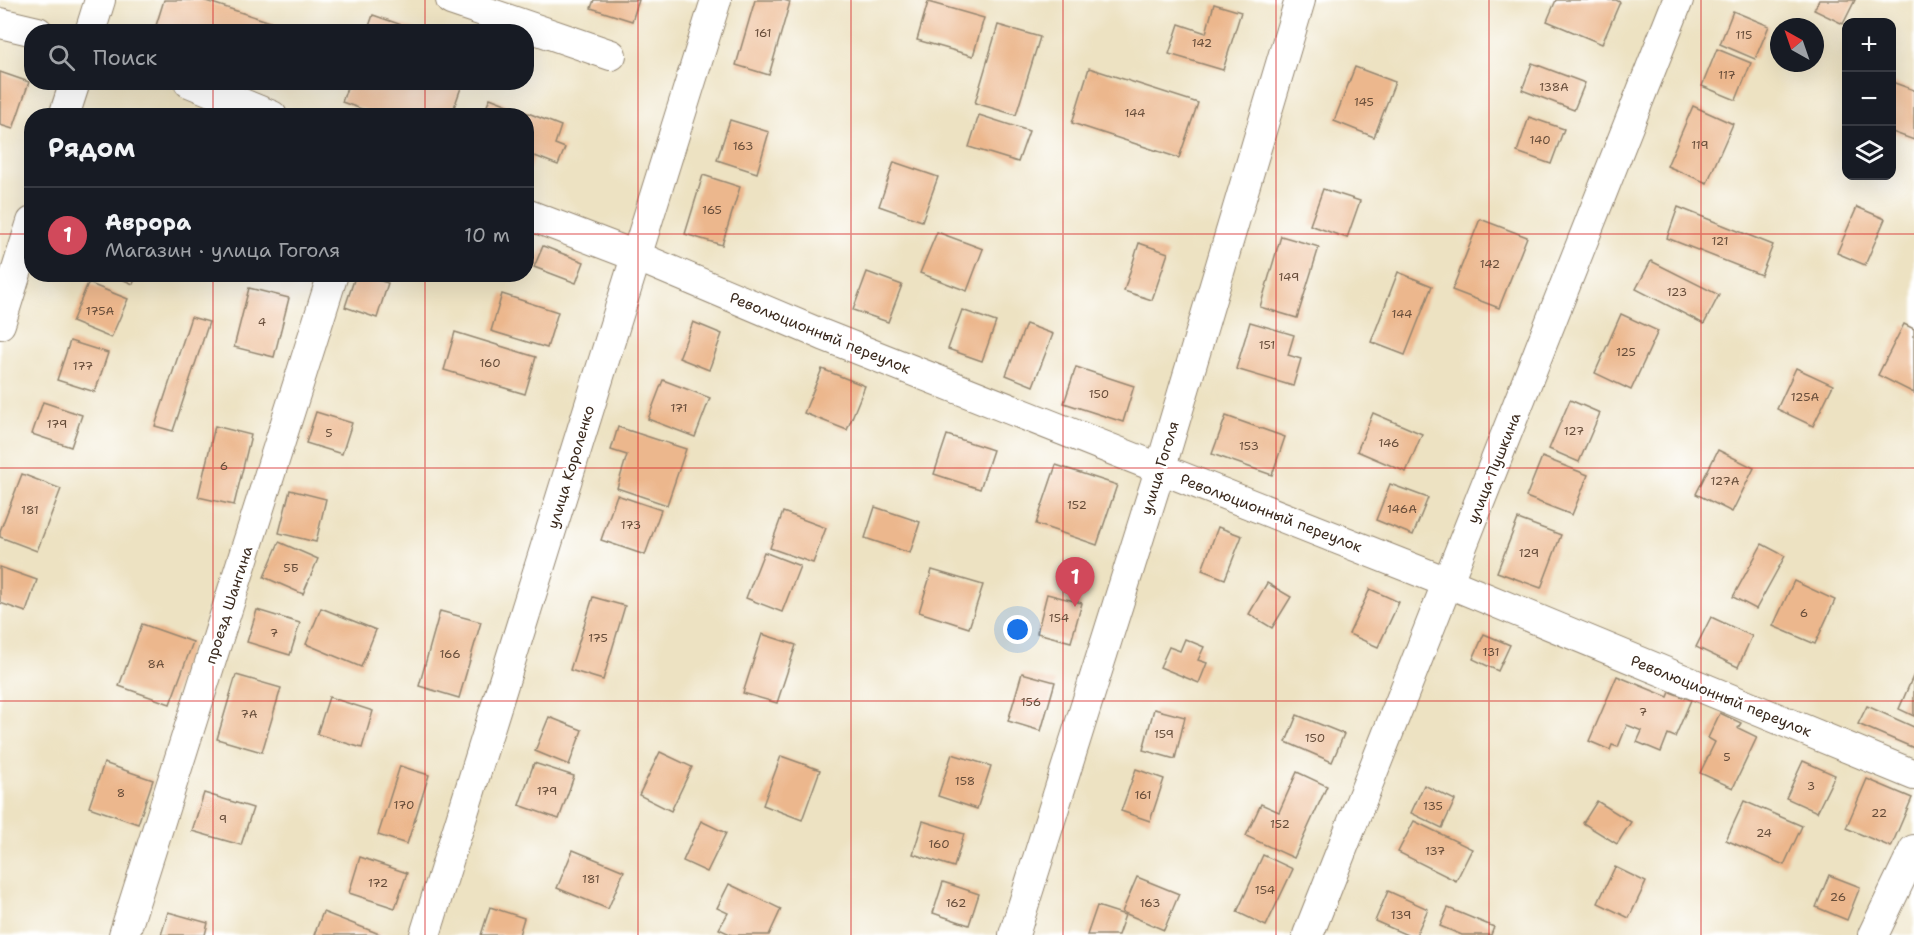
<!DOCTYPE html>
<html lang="ru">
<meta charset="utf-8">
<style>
body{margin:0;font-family:"Shantell Sans",sans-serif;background:#242831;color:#f1f3f6}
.controls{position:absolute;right:18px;top:18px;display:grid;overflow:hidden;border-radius:12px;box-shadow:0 6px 24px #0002}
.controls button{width:54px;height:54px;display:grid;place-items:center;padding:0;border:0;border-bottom:2px solid #363941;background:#171b24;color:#f1f3f6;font:30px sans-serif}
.compass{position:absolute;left:1770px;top:18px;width:54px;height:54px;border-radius:50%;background:#171b24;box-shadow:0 6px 24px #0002;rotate:320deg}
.you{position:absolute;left:1018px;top:630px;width:21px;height:21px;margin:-15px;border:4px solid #fff;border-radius:50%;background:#1a73e8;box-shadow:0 0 0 9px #1a73e833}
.badge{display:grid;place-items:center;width:39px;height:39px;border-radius:50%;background:#d1495b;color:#fff;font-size:20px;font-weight:700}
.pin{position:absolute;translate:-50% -50px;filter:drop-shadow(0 2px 3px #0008)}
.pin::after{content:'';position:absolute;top:32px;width:21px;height:18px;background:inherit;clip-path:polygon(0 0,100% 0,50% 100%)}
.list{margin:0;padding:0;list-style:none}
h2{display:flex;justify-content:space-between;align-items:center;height:78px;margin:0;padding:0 24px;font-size:26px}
h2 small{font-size:20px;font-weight:400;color:#9ea1a6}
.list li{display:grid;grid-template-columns:39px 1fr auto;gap:18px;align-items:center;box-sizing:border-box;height:96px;padding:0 24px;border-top:2px solid #363941}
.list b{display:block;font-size:22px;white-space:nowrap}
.list p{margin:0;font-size:20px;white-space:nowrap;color:#9ea1a6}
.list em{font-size:20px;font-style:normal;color:#9ea1a6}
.icon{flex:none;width:33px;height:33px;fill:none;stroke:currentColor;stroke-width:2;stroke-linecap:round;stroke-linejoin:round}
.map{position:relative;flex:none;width:1914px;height:935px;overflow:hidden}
.search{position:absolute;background:#171b24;box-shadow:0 6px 24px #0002;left:24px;top:24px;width:510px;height:66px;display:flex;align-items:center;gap:15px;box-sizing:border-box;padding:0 21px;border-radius:24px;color:#9ea1a6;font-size:22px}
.panel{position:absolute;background:#171b24;box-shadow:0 6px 24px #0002;left:24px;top:108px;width:510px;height:174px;border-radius:24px}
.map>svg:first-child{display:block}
</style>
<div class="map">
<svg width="1914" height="935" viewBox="0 0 1914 935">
<rect width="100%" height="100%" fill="#fff"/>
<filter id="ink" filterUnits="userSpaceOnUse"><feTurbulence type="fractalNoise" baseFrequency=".0167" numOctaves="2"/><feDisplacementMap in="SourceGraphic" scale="12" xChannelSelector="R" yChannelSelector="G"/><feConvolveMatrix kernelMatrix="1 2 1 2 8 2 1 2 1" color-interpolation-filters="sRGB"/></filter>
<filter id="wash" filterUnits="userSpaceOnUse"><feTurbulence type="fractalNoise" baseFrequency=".008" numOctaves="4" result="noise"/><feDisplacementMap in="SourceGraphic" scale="24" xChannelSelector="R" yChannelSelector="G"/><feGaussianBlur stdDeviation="1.35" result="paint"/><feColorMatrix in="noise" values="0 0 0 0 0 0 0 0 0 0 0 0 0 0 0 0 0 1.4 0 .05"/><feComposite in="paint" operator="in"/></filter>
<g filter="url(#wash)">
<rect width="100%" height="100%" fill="#ede2c2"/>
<g id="blocks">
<g fill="#ecb78d">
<polygon points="164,0 203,0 301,32 154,32"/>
<polygon points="594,0 639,0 632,21 591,8"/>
<polygon points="755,0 784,0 790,2 769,75 736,65"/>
<polygon points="1556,0 1616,0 1620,2 1602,44 1547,21"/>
<polygon points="1819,0 1855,0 1843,24 1814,10"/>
<polygon points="928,2 984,18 973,56 917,40"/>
<polygon points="1214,4 1241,12 1223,70 1169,54 1179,24 1206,33"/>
<polygon points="1733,11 1769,26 1755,59 1720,44"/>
<polygon points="373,15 419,31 419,32 367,32"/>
<polygon points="998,25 1040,37 1016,115 975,103"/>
<polygon points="1717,49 1751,63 1736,100 1702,86"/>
<polygon points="1532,63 1585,83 1574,110 1522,90"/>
<polygon points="1355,67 1395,82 1374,137 1334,121"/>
<polygon points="1089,68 1198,103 1179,158 1072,123"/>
<polygon points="0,72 29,82 13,129 0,125"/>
<polygon points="349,82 463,82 451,116 381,116 342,102"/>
<polygon points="1892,82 1914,90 1914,140 1892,132"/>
<polygon points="490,98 561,126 555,144 565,148 558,165 535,156 526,176 526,116 483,116"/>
<polygon points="1693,106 1733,124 1707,183 1667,166"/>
<polygon points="979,115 1029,131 1018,162 969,147"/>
<polygon points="1529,117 1564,129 1551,164 1517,152"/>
<polygon points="730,120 769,132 757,173 717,160"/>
<polygon points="894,162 938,177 922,221 879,206"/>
<polygon points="703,175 740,187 722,245 685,234"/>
<polygon points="1323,189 1360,201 1347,238 1310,225"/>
<polygon points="1678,207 1773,245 1761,275 1667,238"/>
<polygon points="1857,207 1885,219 1865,265 1837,253"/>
<polygon points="1480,219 1527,237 1499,308 1452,290"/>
<polygon points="937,232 983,249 967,291 920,273"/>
<polygon points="1281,236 1319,247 1297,318 1260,307"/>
<polygon points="1139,243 1168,253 1152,300 1124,291"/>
<polygon points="543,246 584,262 576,283 534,267"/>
<polygon points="1651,261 1719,295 1704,324 1636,289"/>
<polygon points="867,272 902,285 888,322 853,310"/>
<polygon points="1398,272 1432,286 1405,355 1371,342"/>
<polygon points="110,274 137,274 133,284"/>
<polygon points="356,274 388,283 377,318 345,307"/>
<polygon points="88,283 128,299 111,338 72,322"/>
<polygon points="249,288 289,298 274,357 234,347"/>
<polygon points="502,294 558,312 547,348 491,331"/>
<polygon points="962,310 996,322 982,361 948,349"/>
<polygon points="1621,314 1658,331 1631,390 1595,373"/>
<polygon points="191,317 209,322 173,431 155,426"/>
<polygon points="693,322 722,334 709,370 679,358"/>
<polygon points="1250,322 1294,335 1288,355 1301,359 1293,386 1236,369"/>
<polygon points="1026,324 1053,334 1033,386 1006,375"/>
<polygon points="1904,324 1914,329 1914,393 1878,375"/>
<polygon points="455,332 536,357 525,394 444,370"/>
<polygon points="70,341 108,353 95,392 57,380"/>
<polygon points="1076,367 1134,386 1123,422 1064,403"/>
<polygon points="1796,368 1833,385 1813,426 1777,409"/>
<polygon points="822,369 865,386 847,430 804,413"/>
<polygon points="663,380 710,398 695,437 648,419"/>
<polygon points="1570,400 1600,413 1579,462 1549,449"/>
<polygon points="43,402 82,415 71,447 32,434"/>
<polygon points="316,412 352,423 342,454 306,443"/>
<polygon points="1373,413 1422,434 1406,472 1357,451"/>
<polygon points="1226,416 1285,437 1272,475 1212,454"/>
<polygon points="215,426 251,435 234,505 198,497"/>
<polygon points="618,427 686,449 667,505 617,488 627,455 611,450"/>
<polygon points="947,435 993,450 980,489 934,474"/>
<polygon points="1718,450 1754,468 1732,512 1696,494"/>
<polygon points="1542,457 1588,475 1572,515 1526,497"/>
<polygon points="1056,465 1117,485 1097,545 1036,524"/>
<polygon points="22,474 61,489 37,551 0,537 0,531"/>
<polygon points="1390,484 1428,498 1413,535 1376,520"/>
<polygon points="290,490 326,499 316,542 279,533"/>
<polygon points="617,495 661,510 645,555 601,540"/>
<polygon points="875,507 920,522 910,553 865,538"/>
<polygon points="783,512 826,528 813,563 770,548"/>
<polygon points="1518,519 1561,535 1541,588 1497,572"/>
<polygon points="1218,527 1242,536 1225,579 1202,570"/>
<polygon points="279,542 318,559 303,594 264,577"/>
<polygon points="1762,544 1785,556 1756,609 1733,597"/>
<polygon points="764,552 800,566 782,612 746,598"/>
<polygon points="0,567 37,580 26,612 0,603"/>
<polygon points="932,570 983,585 969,628 919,612"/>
<polygon points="1794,581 1835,600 1815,644 1773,626"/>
<polygon points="1267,583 1291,597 1272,628 1249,614"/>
<polygon points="1370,589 1399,602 1378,647 1349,634"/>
<polygon points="1047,594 1082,603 1071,642 1037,633"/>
<polygon points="593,597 625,606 603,680 570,670"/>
<polygon points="321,608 376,630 361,667 306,644"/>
<polygon points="257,610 300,623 290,655 247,642"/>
<polygon points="440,611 481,622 459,698 419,686"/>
<polygon points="1711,617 1752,636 1738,667 1696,647"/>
<polygon points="142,624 193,642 170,704 119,686"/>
<polygon points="762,634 796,645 777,703 743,693"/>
<polygon points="1484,634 1510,645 1498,671 1473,659"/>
<polygon points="1185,639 1204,647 1198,660 1207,663 1199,683 1160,667 1169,647 1180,651"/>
<polygon points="1022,673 1055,682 1041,731 1008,721"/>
<polygon points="1914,674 1914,716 1899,709"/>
<polygon points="236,675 281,688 262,752 217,739"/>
<polygon points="1617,676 1668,697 1670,692 1691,700 1675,737 1668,734 1661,752 1637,742 1642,731 1627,725 1618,747 1612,745 1610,750 1589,741"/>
<polygon points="329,697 373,711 362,748 317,734"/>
<polygon points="1867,706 1914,727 1914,748 1858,724"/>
<polygon points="1154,709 1185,717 1175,759 1143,750"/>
<polygon points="1720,713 1741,723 1738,728 1757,737 1733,788 1700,773 1715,742 1708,738"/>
<polygon points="1297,715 1344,734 1332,762 1286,742"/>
<polygon points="549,717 582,730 569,765 535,751"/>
<polygon points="660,752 692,767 671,811 639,795"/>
<polygon points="952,754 991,766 977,809 938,796"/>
<polygon points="781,756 820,770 802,820 763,805"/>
<polygon points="1803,761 1835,775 1817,812 1786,798"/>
<polygon points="104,763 153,780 138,824 89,807"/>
<polygon points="534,763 574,776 559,819 519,805"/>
<polygon points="400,766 429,775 407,844 378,835"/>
<polygon points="1136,769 1164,779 1150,821 1121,811"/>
<polygon points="1297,772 1327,786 1294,858 1246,836 1261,804 1279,812"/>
<polygon points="1867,779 1912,798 1891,847 1846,828"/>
<polygon points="1424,785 1455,800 1442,828 1411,813"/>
<polygon points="204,793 253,808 241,845 192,831"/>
<polygon points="1597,801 1631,822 1617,844 1583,823"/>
<polygon points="1744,801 1802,826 1784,865 1726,840"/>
<polygon points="701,821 726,833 707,872 683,861"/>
<polygon points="923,821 964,834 954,867 913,854"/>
<polygon points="1414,821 1472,849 1456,881 1398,852"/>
<polygon points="573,850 624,871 608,909 557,888"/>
<polygon points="1263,855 1293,869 1266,926 1237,912"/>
<polygon points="360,857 407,873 395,908 349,893"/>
<polygon points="1615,867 1646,882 1629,918 1598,903"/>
<polygon points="1829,875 1860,887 1847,920 1816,907"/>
<polygon points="1137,877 1179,894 1164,930 1122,912"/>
<polygon points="943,882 979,894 969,925 933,913"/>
<polygon points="729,884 781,909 769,935 732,935 719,929 728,913 717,908"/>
<polygon points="1388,891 1428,909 1416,935 1407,935 1375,921"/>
<polygon points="1097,906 1125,915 1118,935 1087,935"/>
<polygon points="490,907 524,918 519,935 481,935"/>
<polygon points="1448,908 1494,927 1491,935 1462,935 1440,926"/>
<polygon points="168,912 208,923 205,935 161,935"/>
<polygon points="323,912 382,935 314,935"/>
</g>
</g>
</g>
<g filter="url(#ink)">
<use href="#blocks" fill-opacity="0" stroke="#948670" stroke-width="1.5"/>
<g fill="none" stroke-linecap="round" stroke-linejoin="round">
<defs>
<g id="minor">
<polyline points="451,0 611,55"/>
<polyline points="0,23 38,32"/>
<polyline points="90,32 100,0"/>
<polyline points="189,82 272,116"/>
<polyline points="64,116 75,82"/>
<polyline points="526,214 636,256 823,335 1449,583 1914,775"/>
<polyline points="0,324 32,222"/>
<polyline points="124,935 333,274"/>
<polyline points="425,935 716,0"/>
<polyline points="1014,935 1160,470 1300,0"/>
<polyline points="1308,935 1678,0"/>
<polyline points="1873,935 1914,850"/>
</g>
</defs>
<use href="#minor" stroke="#948670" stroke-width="32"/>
<use href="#minor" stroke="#fff" stroke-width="30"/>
</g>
</g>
<path fill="none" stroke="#d62828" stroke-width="1.5" stroke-opacity="0.55" d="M213,0v32M425,0v32M638,0v935M851,0v935M1063,0v935M1276,0v935M1489,0v935M1701,0v935M213,82v34M425,82v34M0,234h32M526,234h1388M213,274v661M425,274v661M0,468h1914M0,701h1914"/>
<g text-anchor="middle" stroke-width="5" stroke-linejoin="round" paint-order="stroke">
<g font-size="12" fill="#674d3a">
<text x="763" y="37">161</text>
<text x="1744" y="39">115</text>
<text x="1202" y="47">142</text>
<text x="1727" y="79">117</text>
<text x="1554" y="91">138А</text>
<text x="1364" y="106">145</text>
<text x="1135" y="117">144</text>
<text x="1540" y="144">140</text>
<text x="1700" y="149">119</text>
<text x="743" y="150">163</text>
<text x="712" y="214">165</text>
<text x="1720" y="245">121</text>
<text x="1490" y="268">142</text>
<text x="1289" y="281">149</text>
<text x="1677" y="296">123</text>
<text x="100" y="315">175А</text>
<text x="1402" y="318">144</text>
<text x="262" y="326">4</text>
<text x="1267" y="349">151</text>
<text x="1626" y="356">125</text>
<text x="490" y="367">160</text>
<text x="83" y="370">177</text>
<text x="1099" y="398">150</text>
<text x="1805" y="401">125А</text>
<text x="679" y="412">171</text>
<text x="57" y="428">179</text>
<text x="1574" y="435">127</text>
<text x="329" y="437">5</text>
<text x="1389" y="447">146</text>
<text x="1249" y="450">153</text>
<text x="224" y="470">6</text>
<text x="1725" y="485">127А</text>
<text x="1077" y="509">152</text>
<text x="1402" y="513">146А</text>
<text x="30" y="514">181</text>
<text x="631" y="529">173</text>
<text x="1529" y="557">129</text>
<text x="291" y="572">5Б</text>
<text x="1804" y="617">6</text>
<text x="1059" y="622">154</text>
<text x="274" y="637">7</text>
<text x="598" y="642">175</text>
<text x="1491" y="656">131</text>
<text x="450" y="658">166</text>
<text x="156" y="668">8А</text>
<text x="1031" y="706">156</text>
<text x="1643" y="716">7</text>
<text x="249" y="718">7А</text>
<text x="1164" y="738">159</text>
<text x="1315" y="742">150</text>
<text x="1727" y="761">5</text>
<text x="965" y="785">158</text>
<text x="1811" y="790">3</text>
<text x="547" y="795">179</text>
<text x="121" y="797">8</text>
<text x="1143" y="799">161</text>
<text x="404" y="809">170</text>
<text x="1433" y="810">135</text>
<text x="1879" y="817">22</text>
<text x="223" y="823">9</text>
<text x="1280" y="828">152</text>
<text x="1764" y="837">24</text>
<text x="939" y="848">160</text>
<text x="1435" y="855">137</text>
<text x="591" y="883">181</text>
<text x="378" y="887">172</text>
<text x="1265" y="894">154</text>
<text x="1838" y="901">26</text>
<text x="956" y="907">162</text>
<text x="1150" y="907">163</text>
<text x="1401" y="919">139</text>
</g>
<g font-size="15" fill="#3b2a1e" stroke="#fff">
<text transform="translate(820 333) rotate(22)" y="5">Революционный переулок</text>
<text transform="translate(571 467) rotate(-73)" y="5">улица Короленко</text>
<text transform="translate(1160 468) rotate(-73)" y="5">улица Гоголя</text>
<text transform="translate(1494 468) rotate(-68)" y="5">улица Пушкина</text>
<text transform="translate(1271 513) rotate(21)" y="5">Революционный переулок</text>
<text transform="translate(229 605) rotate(-72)" y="5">проезд Шангина</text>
<text transform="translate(1721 696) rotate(22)" y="5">Революционный переулок</text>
</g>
</g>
</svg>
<div class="controls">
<button>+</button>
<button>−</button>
<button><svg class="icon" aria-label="layers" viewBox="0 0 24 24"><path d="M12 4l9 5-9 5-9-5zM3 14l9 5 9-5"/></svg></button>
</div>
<svg class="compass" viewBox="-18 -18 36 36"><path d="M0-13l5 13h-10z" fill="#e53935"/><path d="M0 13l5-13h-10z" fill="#9ea1a6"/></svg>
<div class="you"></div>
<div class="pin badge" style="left:1075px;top:607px">1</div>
<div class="search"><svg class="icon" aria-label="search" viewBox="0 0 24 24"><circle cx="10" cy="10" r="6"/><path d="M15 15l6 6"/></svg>Поиск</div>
<section class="panel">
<h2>Рядом<small></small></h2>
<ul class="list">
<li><span class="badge">1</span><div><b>Аврора</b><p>Магазин · улица Гоголя</p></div><em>10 m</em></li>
</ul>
</section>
</div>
